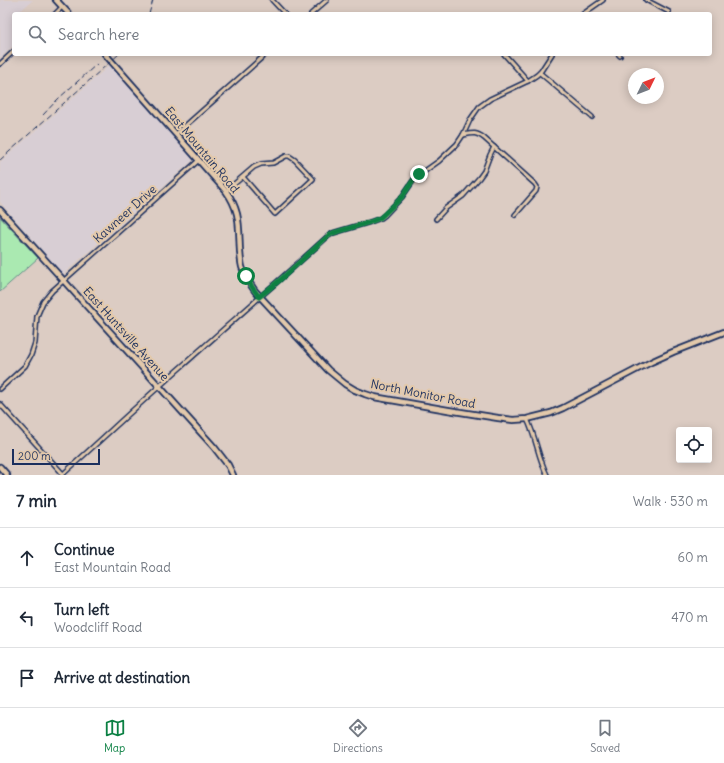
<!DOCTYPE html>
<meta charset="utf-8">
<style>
body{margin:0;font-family:Delius,sans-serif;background:#f6f6f7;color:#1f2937}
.controls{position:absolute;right:12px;bottom:12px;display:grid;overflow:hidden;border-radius:4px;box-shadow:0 2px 10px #0003}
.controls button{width:36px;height:36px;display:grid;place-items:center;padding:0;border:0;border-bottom:1px solid #e0e1e3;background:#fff;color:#1f2937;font:20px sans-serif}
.compass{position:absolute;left:628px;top:68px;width:36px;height:36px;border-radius:50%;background:#fff;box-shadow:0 2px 10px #0003;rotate:47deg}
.scale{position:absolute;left:12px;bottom:10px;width:88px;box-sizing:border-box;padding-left:4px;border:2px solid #1b2f5e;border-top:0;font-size:11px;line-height:14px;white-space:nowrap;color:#1b2f5e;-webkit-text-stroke:3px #e3c9ab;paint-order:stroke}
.stop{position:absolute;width:12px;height:12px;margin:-9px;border:3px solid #0b8043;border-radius:50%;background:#fff}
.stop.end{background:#0b8043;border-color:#fff;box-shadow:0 1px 4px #0008}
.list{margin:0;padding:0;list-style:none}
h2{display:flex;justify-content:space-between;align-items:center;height:52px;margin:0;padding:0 16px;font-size:17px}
h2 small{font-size:13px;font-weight:400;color:#747a83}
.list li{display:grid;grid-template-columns:26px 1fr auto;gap:12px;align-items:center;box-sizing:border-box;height:60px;padding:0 16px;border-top:1px solid #e0e1e3}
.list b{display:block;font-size:15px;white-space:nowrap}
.list p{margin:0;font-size:13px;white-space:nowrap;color:#747a83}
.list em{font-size:13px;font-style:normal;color:#747a83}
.icon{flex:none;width:22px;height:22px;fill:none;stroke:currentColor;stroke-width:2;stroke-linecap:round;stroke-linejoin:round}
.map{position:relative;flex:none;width:724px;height:475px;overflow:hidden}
.search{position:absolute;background:#fff;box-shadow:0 2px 10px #0003;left:12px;right:12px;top:12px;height:44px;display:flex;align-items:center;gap:10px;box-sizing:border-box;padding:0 14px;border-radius:4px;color:#747a83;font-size:15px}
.sheet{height:232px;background:#fff}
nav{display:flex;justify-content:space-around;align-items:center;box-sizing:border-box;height:56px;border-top:1px solid #e0e1e3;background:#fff;font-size:11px;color:#747a83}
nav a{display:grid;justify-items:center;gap:2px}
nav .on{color:#0b8043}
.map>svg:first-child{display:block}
</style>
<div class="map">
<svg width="724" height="475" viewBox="0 0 724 475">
<rect width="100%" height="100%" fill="#dcccc3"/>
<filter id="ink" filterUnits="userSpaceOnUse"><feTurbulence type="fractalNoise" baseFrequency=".025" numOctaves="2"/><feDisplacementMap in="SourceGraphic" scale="8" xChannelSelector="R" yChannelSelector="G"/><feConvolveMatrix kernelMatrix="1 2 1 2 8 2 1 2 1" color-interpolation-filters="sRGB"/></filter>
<g filter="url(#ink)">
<g fill="#d8ced4">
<polygon points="0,0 33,0 19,12 20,14 14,14 14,45 0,58"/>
<polygon points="110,65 193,160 63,274 0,202 0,162"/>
</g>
<polygon fill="#aae9b1" stroke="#628c88" points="0,217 38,258 0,292"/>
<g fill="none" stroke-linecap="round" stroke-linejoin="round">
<defs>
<g id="street">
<polyline points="272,0 285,14"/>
<polyline points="646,0 669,12"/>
<polyline points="55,14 62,7"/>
<polyline points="311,14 327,0"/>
<polyline points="583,14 603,0"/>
<polyline points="504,54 528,81"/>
<polyline points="618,54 620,56"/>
<polyline points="0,64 14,51"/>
<polyline points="540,73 592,117"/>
<polyline points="176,134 266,54"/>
<path d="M463,135c10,-2 13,-3 21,3l51,46 2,3 -1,4 -21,24"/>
<polyline points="226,191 254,167 261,164 273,163 286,156 289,156 295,160 313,179 275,214 243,177"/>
<polyline points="436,219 446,208 463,196 479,178 484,171 490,155 494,147"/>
<polyline points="0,389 25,366 31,355 35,343 37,316 43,302 52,291 199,160"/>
<polyline points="0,404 63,474"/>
<path d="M527,419c9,18 11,38 20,56"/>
<path d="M62,475c40,-36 79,-73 119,-108 49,-44 98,-86 146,-130l6,-4 37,-11 11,-4 4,-3 17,-18 13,-19 24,-17 18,-17 6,-9 7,-15 9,-13 11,-8 38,-18 9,-6 4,-4 11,-17"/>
</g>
<g id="secondary">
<polyline points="56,0 69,14"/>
<path d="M105,54l121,137c5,7 9,15 11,23 4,17 1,35 5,53 3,9 8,17 13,24l73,79 17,14 10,6 10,4 9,3 74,13 50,8 15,2 14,-1 24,-6 12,-5 88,-46 22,-10 51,-20"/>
<polyline points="0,210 214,447 228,465 233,475"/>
<polyline points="0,467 7,475"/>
</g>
</defs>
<use href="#street" stroke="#1b2f5e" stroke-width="6"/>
<use href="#secondary" stroke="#1b2f5e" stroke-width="8"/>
<use href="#street" stroke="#e3c9ab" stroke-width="3"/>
<use href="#secondary" stroke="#e3c9ab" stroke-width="4.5"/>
<g stroke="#1b2f5e" stroke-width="1" stroke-dasharray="6 3" stroke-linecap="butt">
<polyline points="149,14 153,0"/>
<polyline points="43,115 58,99 97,64"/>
<polyline points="0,160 119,54"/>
</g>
</g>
</g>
<g fill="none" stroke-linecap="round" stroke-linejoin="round" filter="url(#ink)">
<polyline stroke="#0b8043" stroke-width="5" points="246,276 250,284 259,297 280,280 327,237 333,233 370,222 380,218 396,203 402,197 412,182 419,174"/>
</g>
<g text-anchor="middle" stroke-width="4" stroke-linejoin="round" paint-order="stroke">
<g font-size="12" fill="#1b2f5e" stroke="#e3c9ab">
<text transform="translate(202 150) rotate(50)" y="4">East Mountain Road</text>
<text transform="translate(125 214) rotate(-42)" y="4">Kawneer Drive</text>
<text transform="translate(126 334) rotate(48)" y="4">East Huntsville Avenue</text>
<text transform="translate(423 394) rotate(11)" y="4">North Monitor Road</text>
</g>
</g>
</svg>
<div class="controls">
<button><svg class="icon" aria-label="locate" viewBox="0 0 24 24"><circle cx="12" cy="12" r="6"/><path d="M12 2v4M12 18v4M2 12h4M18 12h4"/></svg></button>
</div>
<svg class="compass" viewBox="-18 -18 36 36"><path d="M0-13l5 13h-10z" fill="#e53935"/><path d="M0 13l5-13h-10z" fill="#747a83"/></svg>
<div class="scale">200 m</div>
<div class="stop" style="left:246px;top:276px"></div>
<div class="stop end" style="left:419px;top:174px"></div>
<div class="search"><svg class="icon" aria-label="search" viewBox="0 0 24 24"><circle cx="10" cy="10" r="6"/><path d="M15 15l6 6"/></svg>Search here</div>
</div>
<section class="sheet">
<h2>7 min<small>Walk · 530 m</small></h2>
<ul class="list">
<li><svg class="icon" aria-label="ahead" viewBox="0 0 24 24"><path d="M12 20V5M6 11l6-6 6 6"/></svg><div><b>Continue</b><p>East Mountain Road</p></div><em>60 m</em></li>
<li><svg class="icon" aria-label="left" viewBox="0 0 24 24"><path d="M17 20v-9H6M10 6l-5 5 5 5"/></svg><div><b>Turn left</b><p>Woodcliff Road</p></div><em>470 m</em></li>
<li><svg class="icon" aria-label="arrive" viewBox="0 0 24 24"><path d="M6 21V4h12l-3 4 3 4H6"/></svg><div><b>Arrive at destination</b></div></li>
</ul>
</section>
<nav>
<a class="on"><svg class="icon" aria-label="map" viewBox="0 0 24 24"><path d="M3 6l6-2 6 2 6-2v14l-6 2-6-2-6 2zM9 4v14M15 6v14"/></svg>Map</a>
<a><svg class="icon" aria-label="directions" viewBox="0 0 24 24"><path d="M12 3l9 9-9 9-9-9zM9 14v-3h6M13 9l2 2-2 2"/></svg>Directions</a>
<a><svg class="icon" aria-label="saved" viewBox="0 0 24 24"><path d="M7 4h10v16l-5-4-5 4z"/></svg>Saved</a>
</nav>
